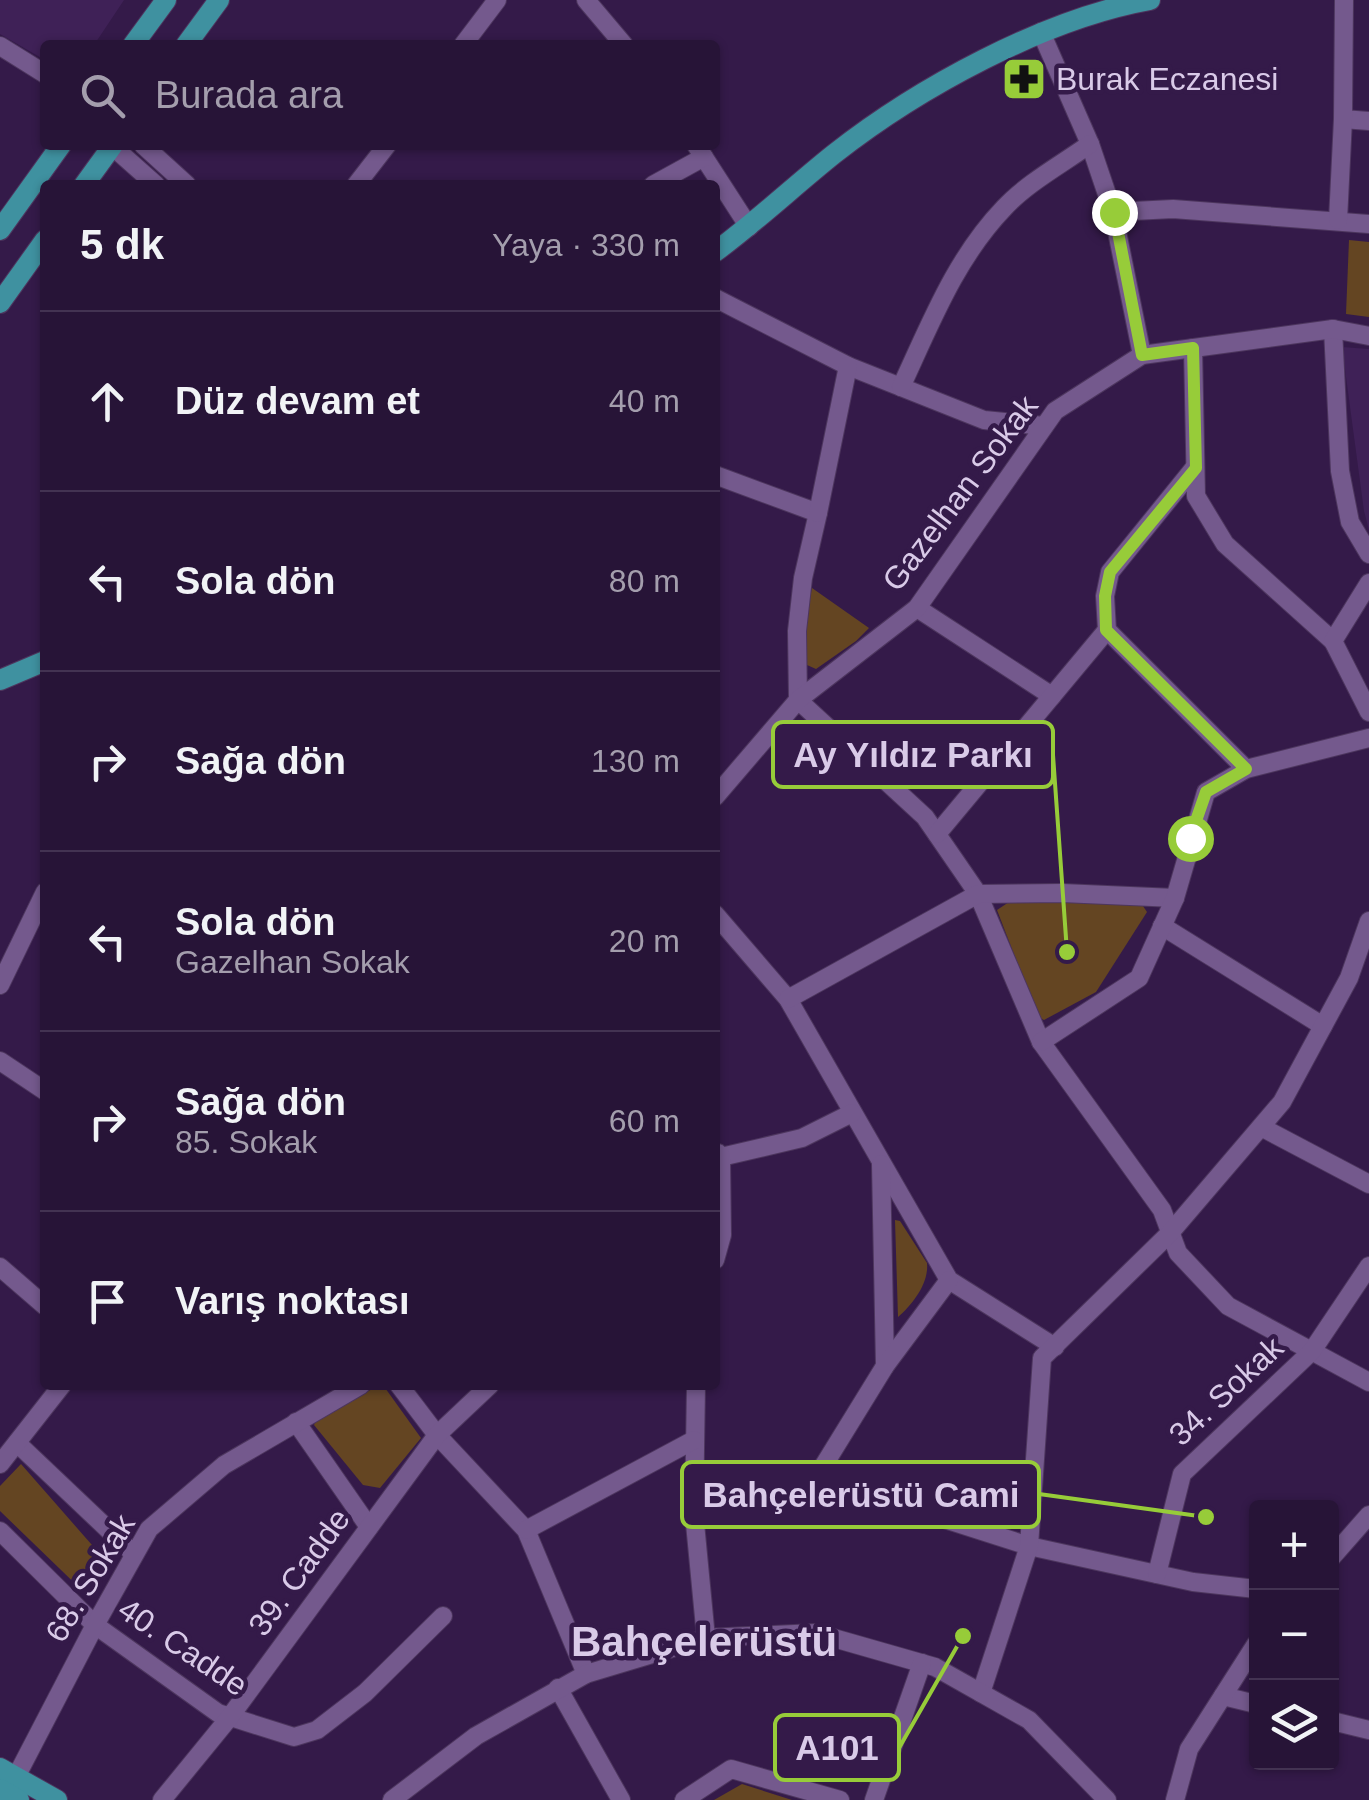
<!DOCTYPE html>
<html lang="tr">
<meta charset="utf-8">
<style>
body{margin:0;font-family:Helvetica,sans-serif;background:#2f1d3f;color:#f1f3f6}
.controls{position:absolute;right:30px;bottom:30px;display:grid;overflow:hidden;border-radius:10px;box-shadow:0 2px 8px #0004}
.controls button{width:90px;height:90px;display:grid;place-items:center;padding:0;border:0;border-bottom:2px solid #433352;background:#271437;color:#f1f3f6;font:50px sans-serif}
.stop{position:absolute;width:30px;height:30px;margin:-22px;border:8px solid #97cc39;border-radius:50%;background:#fff}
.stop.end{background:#97cc39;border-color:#fff;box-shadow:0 2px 10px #0008}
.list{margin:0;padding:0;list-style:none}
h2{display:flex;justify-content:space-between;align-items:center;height:130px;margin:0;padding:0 40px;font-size:42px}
h2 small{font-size:32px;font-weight:400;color:#a49ead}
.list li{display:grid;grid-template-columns:65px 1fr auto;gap:30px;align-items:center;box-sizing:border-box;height:180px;padding:0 40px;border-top:2px solid #433352}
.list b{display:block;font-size:38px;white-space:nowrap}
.list p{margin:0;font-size:32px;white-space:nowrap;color:#a49ead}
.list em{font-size:32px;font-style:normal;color:#a49ead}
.icon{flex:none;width:55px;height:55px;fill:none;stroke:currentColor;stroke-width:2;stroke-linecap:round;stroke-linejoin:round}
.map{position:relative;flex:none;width:1369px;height:1800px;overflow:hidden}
.search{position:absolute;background:#271437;box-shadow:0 2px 8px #0004;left:40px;top:40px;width:680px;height:110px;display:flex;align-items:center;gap:25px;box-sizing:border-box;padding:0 35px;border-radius:10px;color:#a49ead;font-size:38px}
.panel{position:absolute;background:#271437;box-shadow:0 2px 8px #0004;left:40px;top:180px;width:680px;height:1210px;border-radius:10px}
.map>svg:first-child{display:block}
</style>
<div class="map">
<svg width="1369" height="1800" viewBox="0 0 1369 1800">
<rect width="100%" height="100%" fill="#341a49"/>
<g fill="#3f2157">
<polygon points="0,0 124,0 94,45 45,45 45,60 0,34"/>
<polygon points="1342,347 1369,349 1369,530 1364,511"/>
</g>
<g fill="#644522">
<polygon points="1349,240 1369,242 1369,317 1346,314"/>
<path d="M812,588l57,40 -13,13 -40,28 -9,-4c-10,-25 0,-51 5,-77z"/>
<polygon points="1009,902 1141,903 1147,912 1096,992 1044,1020 1038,1017 997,910"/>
<path d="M895,1220l5,1 27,42c2,20 -14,41 -29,54z"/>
<polygon points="380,1385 383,1385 421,1438 380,1488 363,1485 314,1425 318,1417"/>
<polygon points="21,1464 106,1561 101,1587 91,1599 0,1511 0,1486"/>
<polygon points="742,1784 792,1800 714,1800"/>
</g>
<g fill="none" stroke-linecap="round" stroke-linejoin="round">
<defs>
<g id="minor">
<polyline points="586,0 624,45"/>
<polyline points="1041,32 1090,144 1113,212 1142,355"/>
<polyline points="463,45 497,0"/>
<polyline points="0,46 45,74"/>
<polyline points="1343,119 1369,121"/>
<polyline points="111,145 156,185"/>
<polyline points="143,145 187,185"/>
<polyline points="696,145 749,227"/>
<polyline points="356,185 387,145"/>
<polyline points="653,185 704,157"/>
<polyline points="1113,212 1173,209 1369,224"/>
<polyline points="1338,220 1343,119 1344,0"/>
<polyline points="715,298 848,366 984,420 1044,426"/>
<polyline points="1333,329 1340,471 1350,522 1369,554"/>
<polyline points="1193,348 1196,496 1225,544 1333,641"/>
<path d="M901,387c29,-62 54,-128 103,-179 23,-25 58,-44 86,-64"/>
<polyline points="1195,467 1110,572 1105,596 1107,630 1246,769"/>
<polyline points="715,475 818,513 803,578 797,631 798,700 925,817 978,894 1041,1042 1162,1210 1178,1253 1228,1306 1369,1382"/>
<polyline points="818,513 848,366"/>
<polyline points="1369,583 1333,641 1369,712"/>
<polyline points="917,608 1052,696"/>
<polyline points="715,797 798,700 917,608 1055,411 1142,355 1333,329 1369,336"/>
<polyline points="937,834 1107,630"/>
<polyline points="715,914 788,999 949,1280 1055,1347"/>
<polyline points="1162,926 1323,1026"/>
<polyline points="0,985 45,892"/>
<polyline points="788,999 978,894 1062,893 1175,898"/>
<polyline points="1041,1042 1139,978 1175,898 1206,792 1246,769 1369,738"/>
<polyline points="0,1061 45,1091"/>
<polyline points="1261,1127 1369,1184"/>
<polyline points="715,1163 721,1157 802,1138 852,1113"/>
<polyline points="881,1164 885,1366"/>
<polyline points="715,1260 722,1235 721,1157 718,1153"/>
<polyline points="0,1267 45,1306"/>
<polyline points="399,1385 437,1435 526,1530 586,1674"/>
<polyline points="696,1385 694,1513 706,1638"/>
<polyline points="296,1422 369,1527"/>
<polyline points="17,1443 134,1554"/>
<polyline points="0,1464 62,1385"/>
<polyline points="816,1478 885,1366 949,1280"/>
<polyline points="693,1482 816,1478 1029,1546 1193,1582 1256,1589"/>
<polyline points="526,1530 694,1440"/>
<polyline points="0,1531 95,1625 218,1713 294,1737 317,1730 365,1693 443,1616"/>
<polyline points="1332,1557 1369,1515"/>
<polyline points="1157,1574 1182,1474 1312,1351 1369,1266"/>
<polyline points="558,1688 621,1800"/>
<polyline points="981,1693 1029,1546 1042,1358 1170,1233 1282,1102 1349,978 1369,921"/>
<polyline points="1223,1696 1256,1704"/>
<polyline points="1332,1721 1369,1730"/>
<polyline points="16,1777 95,1625 149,1529 224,1465 361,1385"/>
<polyline points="162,1800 229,1718 437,1435 490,1385"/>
<polyline points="392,1800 476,1736 586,1674 706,1638 816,1633 935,1667 1029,1720 1107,1800"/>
<polyline points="684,1800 731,1769 840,1800"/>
<polyline points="874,1800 922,1663"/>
<polyline points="1175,1800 1189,1749 1256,1644"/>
</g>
<g id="major">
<polyline points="133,45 166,0"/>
<polyline points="186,45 219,0"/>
<polyline points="84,185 113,145"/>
<polyline points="0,230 61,145"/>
<path d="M715,252c42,-31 79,-66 119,-98 84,-66 210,-135 316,-154"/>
<polyline points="0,303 45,240"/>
<polyline points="0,680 45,661"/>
<polyline points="0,1768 57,1800"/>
<polyline points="0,1789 19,1800"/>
</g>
</defs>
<use href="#minor" stroke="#4d365e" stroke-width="20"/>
<use href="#major" stroke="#4d365e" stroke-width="22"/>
<use href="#minor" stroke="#74598d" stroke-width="18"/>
<use href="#major" stroke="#3f91a0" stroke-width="20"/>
</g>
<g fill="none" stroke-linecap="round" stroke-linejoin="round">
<polyline stroke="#97cc39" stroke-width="12" points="1114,212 1142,355 1193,348 1196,468 1110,572 1105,596 1106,630 1246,769 1206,792 1190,838"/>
</g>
<defs>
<symbol id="pharmacy-square" viewBox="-11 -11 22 22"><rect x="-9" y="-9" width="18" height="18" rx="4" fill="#97cc39" stroke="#341a49"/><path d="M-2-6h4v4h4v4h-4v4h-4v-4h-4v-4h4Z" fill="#111"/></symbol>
</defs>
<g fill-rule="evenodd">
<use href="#pharmacy-square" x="999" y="54" width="50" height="50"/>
</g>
<g text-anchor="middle" stroke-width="9" stroke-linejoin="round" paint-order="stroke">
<g font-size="32" fill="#d9cae8" stroke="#341a49" text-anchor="start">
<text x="1056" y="90">Burak Eczanesi</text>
</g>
<g font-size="32" fill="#d9cae8" stroke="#341a49">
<text transform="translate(960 493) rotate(-53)" y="11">Gazelhan Sokak</text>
<text transform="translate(1226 1391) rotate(-43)" y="11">34. Sokak</text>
<text transform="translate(299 1572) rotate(-54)" y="11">39. Cadde</text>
<text transform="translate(90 1578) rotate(-59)" y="11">68. Sokak</text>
<text transform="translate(183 1647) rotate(34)" y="11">40. Cadde</text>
</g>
<g font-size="42" font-weight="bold" fill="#d9cae8" stroke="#341a49">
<text x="704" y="1656">Bahçelerüstü</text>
</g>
</g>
<path fill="none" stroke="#97cc39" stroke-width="4" d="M1067 952L1053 755M1206 1517L1039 1494M963 1636L899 1748"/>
<g fill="#97cc39" stroke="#341a49" stroke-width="4">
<circle cx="1067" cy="952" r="10"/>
<circle cx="1206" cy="1517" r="10"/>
<circle cx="963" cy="1636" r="10"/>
</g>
<g fill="#341a49" stroke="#97cc39" stroke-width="4">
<rect x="773" y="722" width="280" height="65" rx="10"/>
<rect x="682" y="1462" width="357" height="65" rx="10"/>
<rect x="775" y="1715" width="124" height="65" rx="10"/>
</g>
<g font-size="35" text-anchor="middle" font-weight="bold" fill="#d9cae8">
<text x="913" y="767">Ay Yıldız Parkı</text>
<text x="861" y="1507">Bahçelerüstü Cami</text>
<text x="837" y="1760">A101</text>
</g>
</svg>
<div class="controls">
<button>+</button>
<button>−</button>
<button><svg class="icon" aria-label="layers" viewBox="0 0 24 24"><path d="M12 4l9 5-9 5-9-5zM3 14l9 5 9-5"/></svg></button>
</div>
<div class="stop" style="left:1190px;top:838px"></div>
<div class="stop end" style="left:1114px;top:212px"></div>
<div class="search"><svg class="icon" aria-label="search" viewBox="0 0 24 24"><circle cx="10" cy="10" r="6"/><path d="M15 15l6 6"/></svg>Burada ara</div>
<section class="panel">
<h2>5 dk<small>Yaya · 330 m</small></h2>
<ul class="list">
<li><svg class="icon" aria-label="ahead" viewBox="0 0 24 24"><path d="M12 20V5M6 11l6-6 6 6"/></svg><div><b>Düz devam et</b></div><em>40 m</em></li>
<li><svg class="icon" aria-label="left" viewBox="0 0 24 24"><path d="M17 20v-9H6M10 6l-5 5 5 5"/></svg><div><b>Sola dön</b></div><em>80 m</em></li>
<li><svg class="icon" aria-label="right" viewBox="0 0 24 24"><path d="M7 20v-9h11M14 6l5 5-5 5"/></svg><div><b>Sağa dön</b></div><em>130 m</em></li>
<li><svg class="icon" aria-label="left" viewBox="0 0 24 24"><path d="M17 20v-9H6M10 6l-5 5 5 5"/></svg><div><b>Sola dön</b><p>Gazelhan Sokak</p></div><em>20 m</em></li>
<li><svg class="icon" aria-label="right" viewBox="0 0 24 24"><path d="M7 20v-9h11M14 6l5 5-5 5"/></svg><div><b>Sağa dön</b><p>85. Sokak</p></div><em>60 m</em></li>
<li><svg class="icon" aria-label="arrive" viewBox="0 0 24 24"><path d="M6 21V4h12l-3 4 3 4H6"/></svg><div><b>Varış noktası</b></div></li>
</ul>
</section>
</div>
